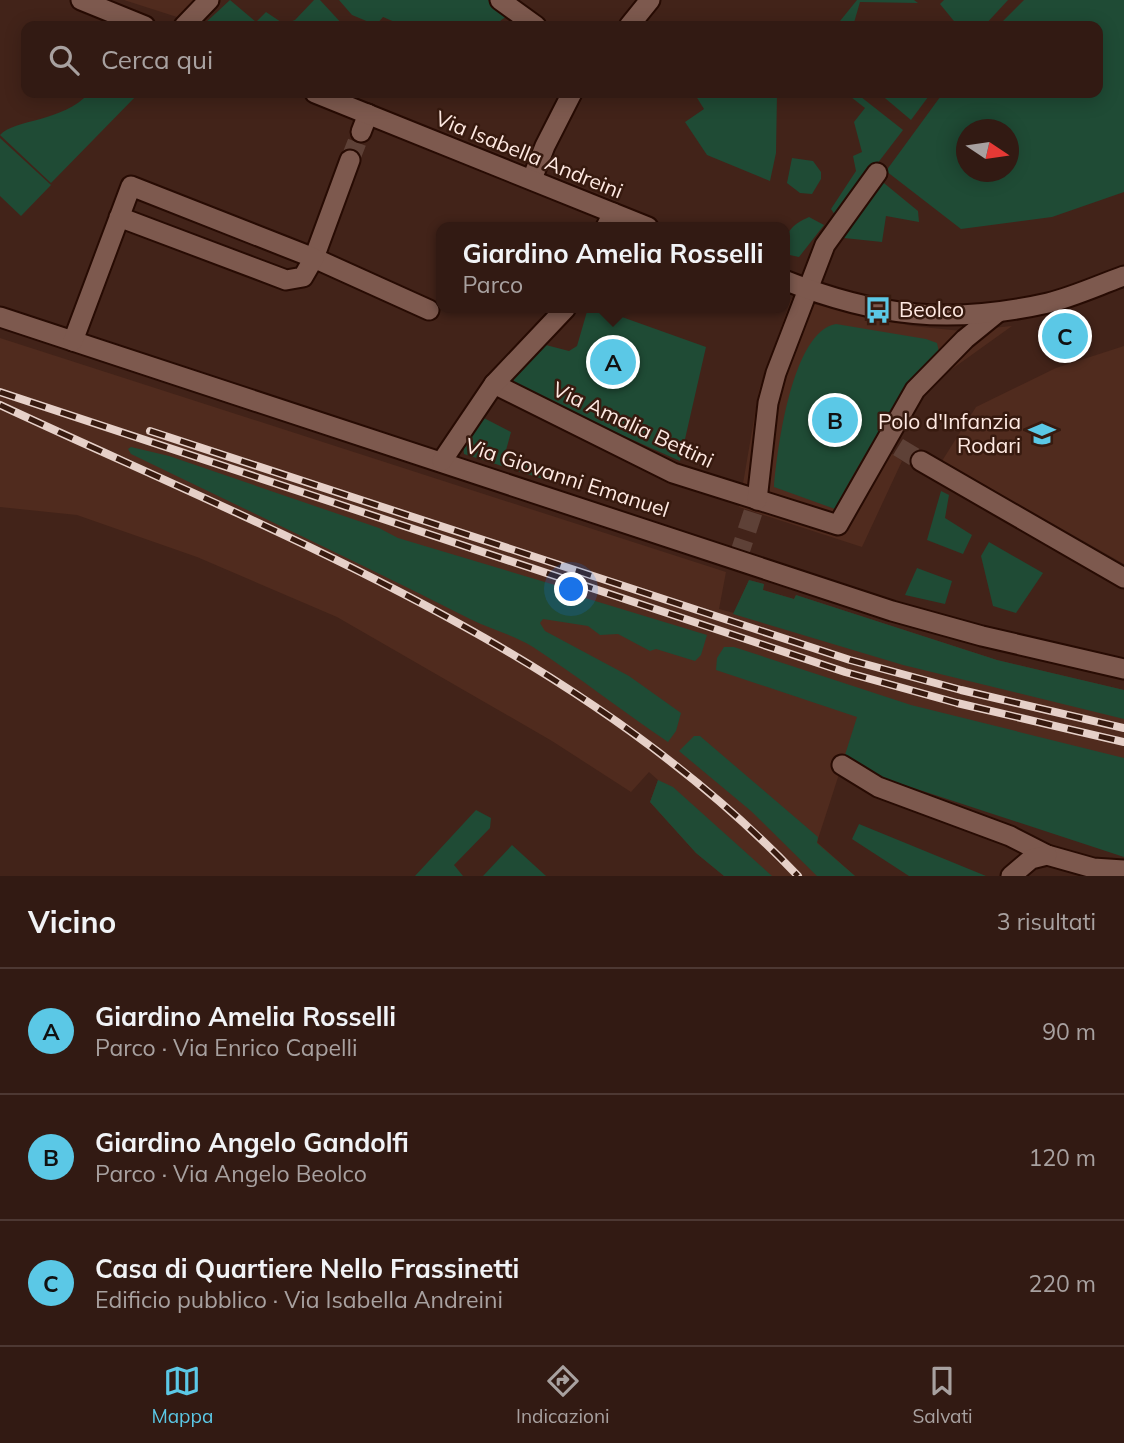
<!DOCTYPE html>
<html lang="it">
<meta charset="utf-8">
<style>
body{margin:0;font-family:Mulish,sans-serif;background:#3d2721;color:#f1f3f6}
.compass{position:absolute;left:956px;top:119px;width:63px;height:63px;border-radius:50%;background:#321a13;box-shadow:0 4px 18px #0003;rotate:103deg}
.you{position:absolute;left:572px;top:590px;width:24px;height:24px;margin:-18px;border:5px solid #fff;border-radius:50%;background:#1a73e8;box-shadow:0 0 0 10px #1a73e833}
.badge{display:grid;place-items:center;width:46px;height:46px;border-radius:50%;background:#5bc8e6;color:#111;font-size:23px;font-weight:700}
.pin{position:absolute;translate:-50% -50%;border:4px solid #fff;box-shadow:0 2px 7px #0006}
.popup{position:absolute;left:436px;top:222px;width:354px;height:91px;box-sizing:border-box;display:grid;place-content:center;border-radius:14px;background:#321a13;filter:drop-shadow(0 2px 5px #0005);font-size:23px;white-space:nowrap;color:#a8a1a0}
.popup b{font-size:26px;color:#f1f3f6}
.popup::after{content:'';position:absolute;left:50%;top:100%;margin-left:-14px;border:14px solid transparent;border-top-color:#321a13}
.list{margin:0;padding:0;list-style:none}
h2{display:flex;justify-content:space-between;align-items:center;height:91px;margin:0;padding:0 28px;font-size:30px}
h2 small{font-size:23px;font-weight:400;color:#a8a1a0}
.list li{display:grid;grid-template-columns:46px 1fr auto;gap:21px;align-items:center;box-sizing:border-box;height:126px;padding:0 28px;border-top:2px solid #4d3833}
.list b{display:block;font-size:26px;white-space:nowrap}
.list p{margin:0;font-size:23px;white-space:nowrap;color:#a8a1a0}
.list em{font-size:23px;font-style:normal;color:#a8a1a0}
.icon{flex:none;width:38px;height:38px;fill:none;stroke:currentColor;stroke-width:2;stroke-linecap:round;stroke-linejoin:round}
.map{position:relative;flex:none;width:1124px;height:876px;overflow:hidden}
.search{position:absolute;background:#321a13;box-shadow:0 4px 18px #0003;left:21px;right:21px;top:21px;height:77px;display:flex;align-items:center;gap:18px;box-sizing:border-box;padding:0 24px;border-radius:14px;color:#a8a1a0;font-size:26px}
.sheet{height:469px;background:#321a13}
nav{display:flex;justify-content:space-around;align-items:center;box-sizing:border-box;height:98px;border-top:2px solid #4d3833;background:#321a13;font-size:19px;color:#a8a1a0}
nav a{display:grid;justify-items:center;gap:4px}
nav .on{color:#5bc8e6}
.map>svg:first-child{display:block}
</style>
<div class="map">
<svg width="1124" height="876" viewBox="0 0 1124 876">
<rect width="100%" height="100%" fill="#422319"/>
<g fill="#502b1e">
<polygon points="124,0 196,0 177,17"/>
<polygon points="791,299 912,326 962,331 1012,326 931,384 887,450 902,461 862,547 739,507 759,390"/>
<polygon points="0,338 726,572 719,609 734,613 749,580 764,584 763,590 794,599 796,595 997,660 1124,690 1124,776 842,765 817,842 855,876 724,876 696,853 650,802 658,780 649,772 631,792 552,741 337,617 197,557 77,515 0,507"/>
<polygon points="1124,346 1124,564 942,461 976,407 1056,368"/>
</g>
<g fill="#1f4b35" fill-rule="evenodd">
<polygon points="230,0 256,22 266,12 284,24 295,20 314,0 320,0 344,26 202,26"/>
<polygon points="339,0 488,0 507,16 493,26 404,26 383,17 376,25 352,15"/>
<polygon points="857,0 914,0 918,3 860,2 853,26 836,26"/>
<polygon points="944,0 1008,0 984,26 958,26 940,4"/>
<path d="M1024,0h100v192l-72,25 -91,12 -75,-58 57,-78h155v-67h-100zM967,130h42v42h-42z"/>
<polygon points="700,21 807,23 808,26 699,26"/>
<path d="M89,93h50l-88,90 -51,-48c14,-16 64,-13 89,-42z"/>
<polygon points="694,93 777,93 776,153 770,181 707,155 685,122 704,109"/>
<polygon points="856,93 903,130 838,215 835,215 831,209 856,171 853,156 862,152 854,122 865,108 851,97"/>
<polygon points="879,93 931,93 911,120"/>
<polygon points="0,138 51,185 21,216 0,196"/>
<polygon points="792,158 813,161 821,172 821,179 812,194 800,193 787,183"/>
<polygon points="879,179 918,211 919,222 886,216 882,242 844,238 846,228"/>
<path d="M809,217l15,8 -25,32 -14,-3c-1,-21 6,-29 24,-37z"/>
<polygon points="588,308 608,308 608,312 706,347 680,461 523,391 514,383 513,373 542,344 569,351 577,346"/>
<path d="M836,324l90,15 11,4 2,9c-41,48 -75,100 -104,157l-61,-22c3,-37 18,-156 62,-163z"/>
<polygon points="482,417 511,432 505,454 549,475 546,480 464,454 463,445"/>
<path d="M131,447l38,9 210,72 19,10 177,53 7,6 125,38 -6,20 -6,6 -39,-12 -6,2 -32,-17 -18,1 -12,-9 -45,-7 -3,4 5,8 84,45 52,37 -5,18 -8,11c-46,-31 -89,-65 -135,-95 -19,-12 -43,-18 -63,-28 -112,-57 -226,-110 -339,-165l-3,-5z"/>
<polygon points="941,491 949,495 945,518 972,535 963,554 927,540"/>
<polygon points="989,542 1043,573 1016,613 993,606 981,556"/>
<polygon points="917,568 952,581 945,604 905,595"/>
<polygon points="749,580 764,584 763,590 794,599 796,595 997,660 1124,690 1124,719 903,665 733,614"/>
<polygon points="724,647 734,647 911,705 1124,758 1124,857 874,775 844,758 857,717 716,670 717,658"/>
<polygon points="694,736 700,736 818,837 817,843 855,876 817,876 751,811 679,751"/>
<polygon points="658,780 673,787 772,876 724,876 696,853 650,802"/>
<polygon points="476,810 491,818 490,828 454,865 463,876 415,876"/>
<polygon points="859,824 986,876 909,876 852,839"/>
<polygon points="512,845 546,876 483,876"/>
</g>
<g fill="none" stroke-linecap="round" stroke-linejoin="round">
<g stroke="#5e4137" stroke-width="19" stroke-dasharray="19 10" stroke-linecap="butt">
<polyline points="350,160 361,132"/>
<polyline points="898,447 921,461"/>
<polyline points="738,558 757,500"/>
</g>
<defs>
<g id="minor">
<polyline points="500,0 536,26"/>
<polyline points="184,26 209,0"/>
<polyline points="629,26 650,0"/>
<polyline points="361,132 368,114"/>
<polyline points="350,160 314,258 429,310"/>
<polyline points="532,179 545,146 572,93"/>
<polyline points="606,227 613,213"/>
<polyline points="0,317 892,611 982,636 1124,669"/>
<polyline points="73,341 131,186 314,258 303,277 286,280 119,217"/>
<polyline points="494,384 673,473 838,525 915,390 965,339 997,313"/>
<polyline points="442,461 494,384 566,308"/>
<polyline points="921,461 1124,578"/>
<polyline points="757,500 768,403 776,373 825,245 877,173"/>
<polyline points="842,765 878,787 1010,836 1047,855 1093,868 1124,870"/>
<polyline points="1011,876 1031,859 1047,855"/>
</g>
<g id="secondary">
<polyline points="81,0 145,26"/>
<polyline points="315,93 648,227"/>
<path d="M784,280c92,37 167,45 264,23 25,-6 51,-18 76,-27"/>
</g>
</defs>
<use href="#minor" stroke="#270b03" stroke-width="23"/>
<use href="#secondary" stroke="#270b03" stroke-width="23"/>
<use href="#minor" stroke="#7d594e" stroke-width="19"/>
<use href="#secondary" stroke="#7d594e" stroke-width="19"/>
<defs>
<g id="rail">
<polyline points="0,392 845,672 957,703 1124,742"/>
<path d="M0,405c279,130 581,243 798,471"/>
<polyline points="150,431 850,660 961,690 1124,728"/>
</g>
</defs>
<use href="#rail" stroke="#e6d0c8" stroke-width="8"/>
<use href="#rail" stroke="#371a0f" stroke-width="5" stroke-dasharray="16" stroke-linecap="butt"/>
</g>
<defs>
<symbol id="bus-bare" viewBox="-9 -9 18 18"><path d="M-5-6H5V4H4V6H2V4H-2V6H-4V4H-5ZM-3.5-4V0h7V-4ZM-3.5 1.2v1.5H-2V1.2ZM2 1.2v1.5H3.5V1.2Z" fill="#5bc8e6" stroke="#371a0f" stroke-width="2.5" paint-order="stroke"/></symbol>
<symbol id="school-bare" viewBox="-9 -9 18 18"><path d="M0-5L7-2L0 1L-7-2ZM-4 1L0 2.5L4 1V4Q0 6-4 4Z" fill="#5bc8e6" stroke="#371a0f" stroke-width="2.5" paint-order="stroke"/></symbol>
</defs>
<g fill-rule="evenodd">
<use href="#bus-bare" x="859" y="291" width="38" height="38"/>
<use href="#school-bare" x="1023" y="415" width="38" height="38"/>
</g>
<g text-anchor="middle" stroke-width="5" stroke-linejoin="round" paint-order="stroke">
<g font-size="21" fill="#fee9e2" stroke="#371a0f">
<text transform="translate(529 155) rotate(22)" y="7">Via Isabella Andreini</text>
<text transform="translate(633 425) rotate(25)" y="7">Via Amalia Bettini</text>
<text transform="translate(567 478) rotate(18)" y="7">Via Giovanni Emanuel</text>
</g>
<g font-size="21" fill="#fee9e2" stroke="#371a0f" text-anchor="start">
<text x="899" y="317">Beolco</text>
<text x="1021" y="429" text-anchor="end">Polo d'Infanzia<tspan x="1021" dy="24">Rodari</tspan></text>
</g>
</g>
</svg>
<svg class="compass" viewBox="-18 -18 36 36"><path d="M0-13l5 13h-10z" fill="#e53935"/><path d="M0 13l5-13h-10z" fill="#a8a1a0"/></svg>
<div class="you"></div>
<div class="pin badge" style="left:613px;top:362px">A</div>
<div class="popup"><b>Giardino Amelia Rosselli</b>Parco</div>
<div class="pin badge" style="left:835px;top:420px">B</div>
<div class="pin badge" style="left:1065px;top:336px">C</div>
<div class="search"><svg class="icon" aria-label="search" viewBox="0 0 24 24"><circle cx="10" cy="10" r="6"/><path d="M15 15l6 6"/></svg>Cerca qui</div>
</div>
<section class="sheet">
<h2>Vicino<small>3 risultati</small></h2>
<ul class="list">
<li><span class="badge">A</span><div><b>Giardino Amelia Rosselli</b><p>Parco · Via Enrico Capelli</p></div><em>90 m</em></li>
<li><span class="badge">B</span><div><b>Giardino Angelo Gandolfi</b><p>Parco · Via Angelo Beolco</p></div><em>120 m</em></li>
<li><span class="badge">C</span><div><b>Casa di Quartiere Nello Frassinetti</b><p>Edificio pubblico · Via Isabella Andreini</p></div><em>220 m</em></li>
</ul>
</section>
<nav>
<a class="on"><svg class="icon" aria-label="map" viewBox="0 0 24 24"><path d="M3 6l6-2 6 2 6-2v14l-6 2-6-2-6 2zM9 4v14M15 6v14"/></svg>Mappa</a>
<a><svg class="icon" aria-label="directions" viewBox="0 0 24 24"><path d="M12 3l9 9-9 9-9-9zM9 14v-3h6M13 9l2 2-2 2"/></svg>Indicazioni</a>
<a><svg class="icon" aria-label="saved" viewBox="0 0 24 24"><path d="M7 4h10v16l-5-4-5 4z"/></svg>Salvati</a>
</nav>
